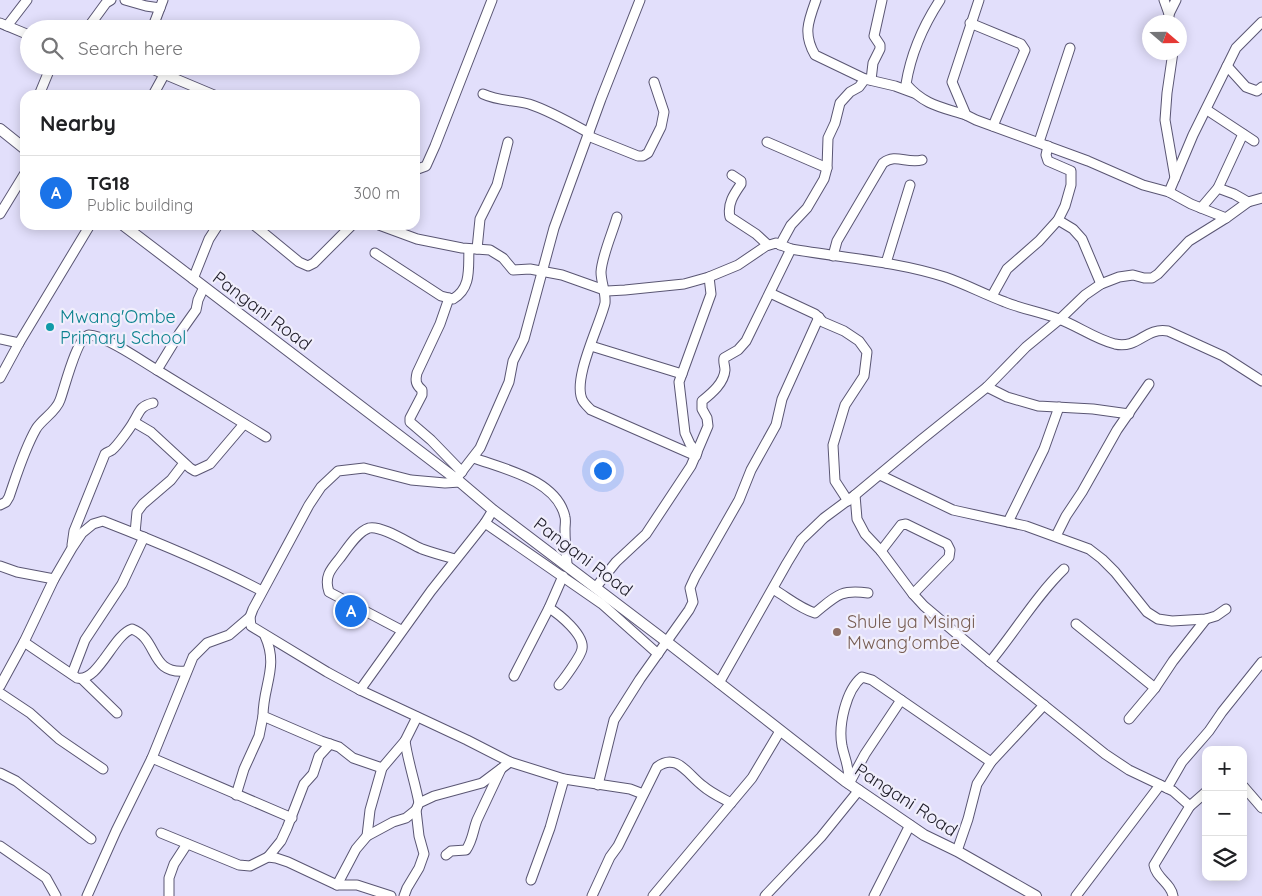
<!DOCTYPE html>
<meta charset="utf-8">
<style>
body{margin:0;font-family:Quicksand,sans-serif;background:#f2f2f2;color:#202124}
.controls{position:absolute;right:15px;bottom:15px;display:grid;overflow:hidden;border-radius:10px;box-shadow:0 2px 12px #0003}
.controls button{width:45px;height:45px;display:grid;place-items:center;padding:0;border:0;border-bottom:1px solid #e0e0e0;background:#fff;color:#202124;font:25px sans-serif}
.compass{position:absolute;left:1142px;top:15px;width:45px;height:45px;border-radius:50%;background:#fff;box-shadow:0 2px 12px #0003;rotate:110deg}
.you{position:absolute;left:602px;top:470px;width:18px;height:18px;margin:-12px;border:4px solid #fff;border-radius:50%;background:#1a73e8;box-shadow:0 0 0 8px #1a73e833}
.badge{display:grid;place-items:center;width:32px;height:32px;border-radius:50%;background:#1a73e8;color:#fff;font-size:16px;font-weight:700}
.pin{position:absolute;translate:-50% -50%;border:2px solid #fff;box-shadow:0 1px 5px #0006}
.list{margin:0;padding:0;list-style:none}
h2{display:flex;justify-content:space-between;align-items:center;height:65px;margin:0;padding:0 20px;font-size:21px}
h2 small{font-size:16px;font-weight:400;color:#757577}
.list li{display:grid;grid-template-columns:32px 1fr auto;gap:15px;align-items:center;box-sizing:border-box;height:75px;padding:0 20px;border-top:1px solid #e0e0e0}
.list b{display:block;font-size:19px;white-space:nowrap}
.list p{margin:0;font-size:16px;white-space:nowrap;color:#757577}
.list em{font-size:16px;font-style:normal;color:#757577}
.icon{flex:none;width:28px;height:28px;fill:none;stroke:currentColor;stroke-width:2;stroke-linecap:round;stroke-linejoin:round}
.map{position:relative;flex:none;width:1262px;height:896px;overflow:hidden}
.search{position:absolute;background:#fff;box-shadow:0 2px 12px #0003;left:20px;top:20px;width:400px;height:55px;display:flex;align-items:center;gap:12px;box-sizing:border-box;padding:0 18px;border-radius:28px;color:#757577;font-size:19px}
.panel{position:absolute;background:#fff;box-shadow:0 2px 12px #0003;left:20px;top:90px;width:400px;height:140px;border-radius:15px}
.map>svg:first-child{display:block}
</style>
<div class="map">
<svg width="1262" height="896" viewBox="0 0 1262 896">
<rect width="100%" height="100%" fill="#e2dffb"/>
<g fill="none" stroke-linecap="round" stroke-linejoin="round">
<defs>
<g id="minor">
<polyline points="125,0 146,6 160,8"/>
<path d="M816,0c-8,22 -13,34 -1,55l50,24 30,7 19,7"/>
<path d="M940,0c-17,26 -29,53 -34,84 18,21 35,23 60,31"/>
<polyline points="979,0 952,82 966,115 976,120 1088,161 1143,185 1169,192 1191,204 1226,218"/>
<polyline points="1164,0 1169,14 1169,22"/>
<polyline points="1169,14 1176,0"/>
<polyline points="0,23 29,35"/>
<polyline points="970,23 1021,44 1025,50 993,126"/>
<polyline points="7,26 27,0"/>
<polyline points="87,29 106,3 111,0"/>
<polyline points="152,29 163,0"/>
<polyline points="1173,52 1167,93 1165,120 1175,178"/>
<polyline points="145,66 214,95"/>
<polyline points="1227,66 1246,87 1257,91 1262,87"/>
<polyline points="871,80 873,63 880,49 880,45 874,36 882,0"/>
<path d="M483,94c15,7 30,6 46,10 19,6 42,19 60,29"/>
<polyline points="39,95 51,66"/>
<polyline points="153,95 164,75"/>
<polyline points="1207,110 1254,141"/>
<polyline points="588,136 638,156 643,156 648,153 661,127 664,112 654,82"/>
<polyline points="767,142 827,168"/>
<polyline points="1039,142 1070,48"/>
<polyline points="415,170 426,166 435,146 492,0"/>
<path d="M732,175l9,6v3c-7,10 -14,20 -11,33l26,17 12,11"/>
<polyline points="1218,188 1234,194 1248,202"/>
<polyline points="1169,192 1193,135 1236,48 1262,22"/>
<polyline points="1201,208 1218,188 1243,134"/>
<polyline points="0,214 25,173"/>
<path d="M617,217c-5,17 -15,39 -16,55 0,10 5,21 4,31 -5,22 -34,78 -22,98 2,3 5,6 8,9l105,46"/>
<polyline points="1058,220 1073,229 1082,239 1101,284"/>
<polyline points="254,225 299,262 308,266 314,263 352,225"/>
<path d="M379,225l38,14 45,9 28,2 13,8 10,12 17,-1 32,6 45,16 18,-1 59,-6 25,-7 29,-12 28,-19 10,-3 15,6c52,9 104,12 154,28 20,7 39,17 60,25 17,7 36,10 54,17 19,7 36,20 56,25 24,5 30,-17 53,-13l55,25 39,25"/>
<polyline points="780,245 791,225 807,208 824,179 827,168 828,138 835,123 840,103 850,92 859,87 865,79"/>
<polyline points="477,249 480,219 497,185 508,142"/>
<path d="M375,253l66,43 12,3c19,-11 15,-32 16,-50"/>
<path d="M833,256l4,-15 46,-78c13,-10 23,1 39,-3"/>
<polyline points="886,263 910,185"/>
<polyline points="193,279 209,239 218,225"/>
<polyline points="770,293 815,314 823,322 844,331 859,341 867,352 864,376 845,405 833,445 835,481 848,501"/>
<polyline points="992,296 1007,269 1039,241 1058,220 1065,206 1071,185 1071,171 1048,161 1046,155 1048,146"/>
<path d="M449,298l-9,26 -23,49c-2,8 -1,12 5,17v5l-12,23v4l21,18 31,32"/>
<polyline points="0,339 19,343"/>
<polyline points="591,346 682,374"/>
<polyline points="157,370 266,437"/>
<polyline points="0,378 19,343 90,225"/>
<polyline points="987,387 1007,397 1038,406 1093,409 1129,414"/>
<polyline points="134,422 151,432 190,468 195,471 210,464 244,424"/>
<polyline points="697,453 690,444 685,433 679,382 711,294 709,277"/>
<path d="M474,458c30,11 83,22 91,59 1,4 0,8 0,12 0,12 1,24 2,35"/>
<polyline points="880,475 953,510 1026,526 1089,549 1102,559 1115,572 1147,612 1158,619 1172,621 1206,619 1216,616 1226,609"/>
<polyline points="456,479 480,448 509,382 513,361 524,339 554,228 601,99 640,0"/>
<polyline points="460,482 445,483 411,480 364,468 338,471 321,487 309,505 253,609 250,617 251,626 327,672 360,690 467,740 510,762 564,779 630,789 643,794"/>
<polyline points="855,495 857,519 865,534 881,551 913,594 924,606 990,662 1105,754 1129,770 1173,791 1190,806"/>
<path d="M0,505l6,-3 3,-5c8,-23 15,-47 27,-68 6,-10 20,-17 24,-29 4,-10 17,-64 29,-65 16,0 54,27 68,35l22,-36 17,-24 2,-10 6,-13"/>
<polyline points="1008,522 1044,449 1059,407"/>
<polyline points="485,523 602,604 658,654"/>
<polyline points="135,533 137,512 143,504 171,480 184,463"/>
<polyline points="1056,536 1066,516 1082,492 1117,430 1149,384"/>
<path d="M72,545l2,-14 31,-77c2,-2 4,-2 7,-4 5,-4 19,-23 22,-29 6,-10 6,-15 19,-18"/>
<polyline points="881,551 901,525 906,524 947,544 950,550 949,557 913,594"/>
<polyline points="0,566 17,572 54,579"/>
<path d="M596,587l20,-25 30,-28 45,-68 17,-40 -1,-8 -5,-9v-8c10,-8 22,-18 23,-31 0,-4 -2,-8 -1,-12l14,-8 8,-9 45,-92"/>
<path d="M773,589c14,8 26,19 42,24 21,-17 25,-24 53,-20"/>
<path d="M549,608c10,6 36,27 33,41 -1,7 -18,30 -23,36"/>
<polyline points="1076,624 1155,688"/>
<path d="M401,630l-72,-38c-5,-15 1,-22 11,-34 7,-9 17,-26 29,-30 13,-3 41,16 53,21 11,4 22,7 33,10"/>
<path d="M265,636c14,31 -2,49 -2,80l58,25 18,6 14,11 29,10"/>
<path d="M24,642l53,36c21,5 36,-43 55,-49 27,10 17,46 54,42"/>
<path d="M990,662c25,-30 46,-66 74,-93"/>
<polyline points="72,674 85,640 122,584 144,537"/>
<polyline points="514,676 549,608 563,576"/>
<polyline points="82,679 117,713"/>
<polyline points="719,683 787,563 801,540 824,518 855,495 921,440 987,387 1026,347 1060,319 1085,295 1101,284 1119,277 1133,275 1144,278 1152,278 1158,274 1189,241 1226,218 1248,202 1262,198"/>
<path d="M0,686l24,-44 30,-63 18,-31 10,-15 11,-9 10,-3c54,21 108,43 159,70"/>
<polyline points="360,690 431,591 485,523 493,510"/>
<polyline points="0,693 30,713 59,739 103,769"/>
<polyline points="1129,719 1155,688 1173,661 1206,619"/>
<path d="M405,741c3,21 10,41 14,62"/>
<polyline points="152,758 292,818"/>
<polyline points="0,773 16,781 91,839"/>
<polyline points="851,780 865,754 901,700"/>
<path d="M849,784c1,-16 -4,-24 -7,-38 -4,-21 4,-56 20,-69l10,3 119,82"/>
<polyline points="598,785 614,720 640,679 689,610 693,602 690,588 695,577 739,500 751,470 776,425 782,399 819,317"/>
<polyline points="1243,786 1262,808"/>
<polyline points="1167,788 1182,762 1209,731 1222,712 1262,662"/>
<polyline points="236,795 244,769 259,736 263,716"/>
<polyline points="161,833 239,865 250,866 268,857 276,858 288,862 337,885 357,885 391,896"/>
<polyline points="367,836 370,810 382,768 405,741 417,717"/>
<polyline points="0,846 46,878 56,896"/>
<polyline points="957,851 968,819 977,784 991,762 1044,705"/>
<path d="M446,855l5,-4 15,-1c7,-10 7,-20 11,-30l24,-51"/>
<polyline points="268,857 281,841 287,828 304,784 313,774 319,756 330,744"/>
<polyline points="531,880 550,828 564,779"/>
<polyline points="337,885 356,849 367,836 393,822 406,818 416,810 419,803 434,796 482,783 510,762"/>
<polyline points="87,896 116,831 152,758 193,657 207,643 229,635 250,617"/>
<polyline points="169,896 169,878 174,864 187,844"/>
<polyline points="404,896 407,888 419,868 424,854 419,836 416,810"/>
<path d="M592,896l18,-39 8,-11 39,-79c20,-15 31,8 46,19 8,7 19,12 28,17"/>
<polyline points="653,896 752,778 780,731"/>
<polyline points="765,896 821,837 859,790"/>
<polyline points="874,896 910,825"/>
<polyline points="1076,896 1160,785"/>
<path d="M1173,896c-2,-13 -17,-18 -19,-31l36,-59 16,-14"/>
</g>
<g id="major">
<polyline points="0,129 25,149"/>
<polyline points="123,225 460,482 493,510 667,642 845,781 924,835 957,851 1036,896"/>
</g>
</defs>
<use href="#minor" stroke="#5a5673" stroke-width="11"/>
<use href="#major" stroke="#5a5673" stroke-width="12"/>
<use href="#minor" stroke="#fff" stroke-width="9"/>
<use href="#major" stroke="#fff" stroke-width="10"/>
</g>
<circle fill="#0f9aa8" stroke="#f0eefc" stroke-width="2" cx="50" cy="327" r="5"/>
<circle fill="#8d6e63" stroke="#f0eefc" stroke-width="2" cx="837" cy="632" r="5"/>
<g text-anchor="middle" stroke-width="4.5" stroke-linejoin="round" paint-order="stroke">
<g font-size="18" fill="#1e1c28" stroke="#f0eefc">
<text transform="translate(262 311) rotate(37)" y="6">Pangani Road</text>
<text transform="translate(583 557) rotate(37)" y="6">Pangani Road</text>
<text transform="translate(906 800) rotate(33)" y="6">Pangani Road</text>
</g>
<g font-size="18" fill="#0d838f" stroke="#f0eefc" text-anchor="start">
<text x="60" y="323">Mwang'Ombe<tspan x="60" dy="21">Primary School</tspan></text>
</g>
<g font-size="18" fill="#785e54" stroke="#f0eefc" text-anchor="start">
<text x="847" y="628">Shule ya Msingi<tspan x="847" dy="21">Mwang'ombe</tspan></text>
</g>
</g>
</svg>
<div class="controls">
<button>+</button>
<button>−</button>
<button><svg class="icon" aria-label="layers" viewBox="0 0 24 24"><path d="M12 4l9 5-9 5-9-5zM3 14l9 5 9-5"/></svg></button>
</div>
<svg class="compass" viewBox="-18 -18 36 36"><path d="M0-13l5 13h-10z" fill="#e53935"/><path d="M0 13l5-13h-10z" fill="#757577"/></svg>
<div class="you"></div>
<div class="pin badge" style="left:351px;top:611px">A</div>
<div class="search"><svg class="icon" aria-label="search" viewBox="0 0 24 24"><circle cx="10" cy="10" r="6"/><path d="M15 15l6 6"/></svg>Search here</div>
<section class="panel">
<h2>Nearby<small></small></h2>
<ul class="list">
<li><span class="badge">A</span><div><b>TG18</b><p>Public building</p></div><em>300 m</em></li>
</ul>
</section>
</div>
